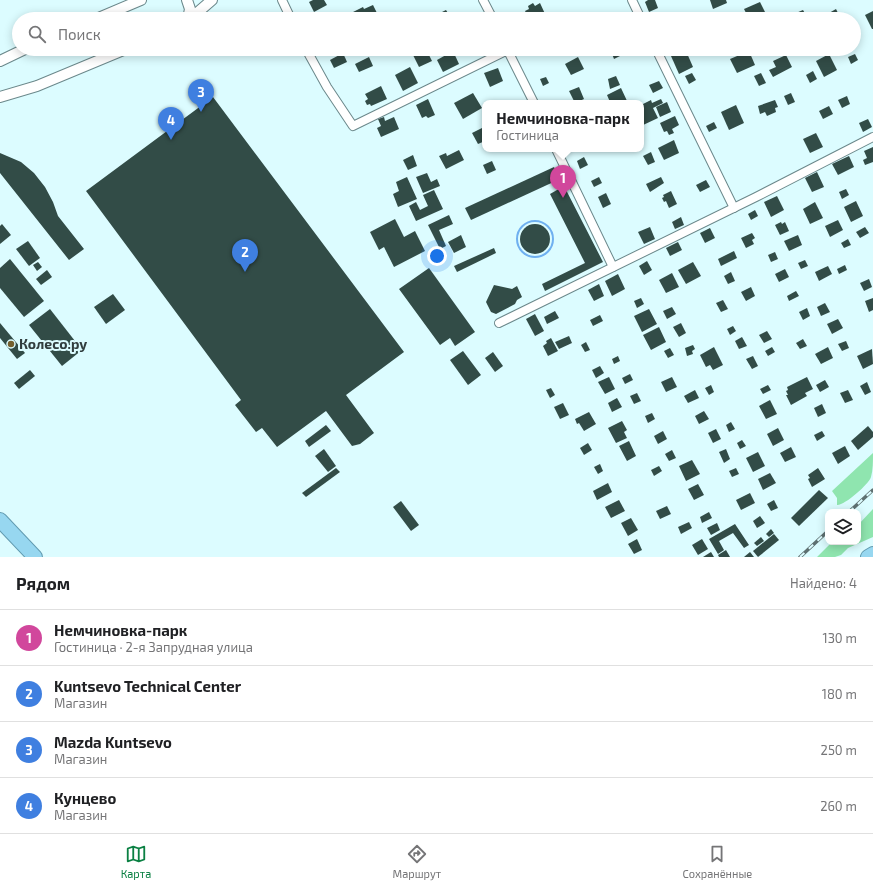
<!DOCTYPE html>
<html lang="ru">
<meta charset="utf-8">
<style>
body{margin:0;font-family:"Exo 2",sans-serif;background:#f2f2f2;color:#202124}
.controls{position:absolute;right:12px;bottom:12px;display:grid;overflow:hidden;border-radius:8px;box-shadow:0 2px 10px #0003}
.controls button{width:36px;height:36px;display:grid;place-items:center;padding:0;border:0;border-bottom:1px solid #e0e0e0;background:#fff;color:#202124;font:20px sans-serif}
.you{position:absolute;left:437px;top:256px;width:14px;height:14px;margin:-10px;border:3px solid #fff;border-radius:50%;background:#1a73e8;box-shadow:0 0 0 6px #1a73e833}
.badge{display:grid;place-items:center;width:26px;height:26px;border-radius:50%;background:#0b8043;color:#fff;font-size:13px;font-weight:700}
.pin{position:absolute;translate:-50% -33px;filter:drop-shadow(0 1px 2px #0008)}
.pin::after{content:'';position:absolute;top:21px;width:14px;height:12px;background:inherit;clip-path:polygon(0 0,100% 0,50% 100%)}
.popup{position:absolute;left:482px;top:100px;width:162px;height:52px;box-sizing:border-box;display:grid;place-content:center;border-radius:8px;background:#fff;filter:drop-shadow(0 1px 3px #0005);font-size:13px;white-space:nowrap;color:#757577}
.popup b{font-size:15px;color:#202124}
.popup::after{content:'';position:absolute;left:50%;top:100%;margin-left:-8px;border:8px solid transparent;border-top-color:#fff}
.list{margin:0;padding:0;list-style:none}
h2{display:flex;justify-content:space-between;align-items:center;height:52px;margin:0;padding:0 16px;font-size:17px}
h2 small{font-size:13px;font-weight:400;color:#757577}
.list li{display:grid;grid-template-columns:26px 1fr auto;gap:12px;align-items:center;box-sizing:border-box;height:56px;padding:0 16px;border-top:1px solid #e0e0e0}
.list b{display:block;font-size:15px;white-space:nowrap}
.list p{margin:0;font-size:13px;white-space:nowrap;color:#757577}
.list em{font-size:13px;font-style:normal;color:#757577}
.icon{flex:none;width:22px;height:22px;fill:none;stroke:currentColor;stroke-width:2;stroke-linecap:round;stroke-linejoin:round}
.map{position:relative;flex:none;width:873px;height:557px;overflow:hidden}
.search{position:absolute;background:#fff;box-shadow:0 2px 10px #0003;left:12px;right:12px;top:12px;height:44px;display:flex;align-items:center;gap:10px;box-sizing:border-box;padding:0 14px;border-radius:22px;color:#757577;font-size:15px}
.sheet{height:276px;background:#fff}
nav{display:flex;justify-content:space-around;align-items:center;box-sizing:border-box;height:56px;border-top:1px solid #e0e0e0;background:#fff;font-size:11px;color:#757577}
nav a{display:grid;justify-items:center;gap:2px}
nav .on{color:#0b8043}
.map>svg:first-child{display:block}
</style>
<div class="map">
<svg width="873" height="557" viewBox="0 0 873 557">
<rect width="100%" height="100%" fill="#dcfcff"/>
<g fill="#8fe5af">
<path d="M873,453c0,8 0,17 -2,24 -2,7 -27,29 -34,28v-7l-5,-7z"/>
<polygon points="873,509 873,537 848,548 841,555 835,557 817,557 832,542 858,542 858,525"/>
</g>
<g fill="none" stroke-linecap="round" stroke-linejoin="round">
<circle stroke="#6fb0f0" stroke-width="2" cx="535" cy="239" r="18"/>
</g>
<g fill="#324c47">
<polygon points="313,0 324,0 327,5 314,12 309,2"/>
<polygon points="648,0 655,0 658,8 649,12 645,2"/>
<polygon points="710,0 726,0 727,3 713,9"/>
<polygon points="760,2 765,12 749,19 744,9"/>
<polygon points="533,3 535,6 540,3 546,16 543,17 544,19 529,19 525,11 529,9 528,6"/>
<polygon points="373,5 380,19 352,19 349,14 363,7 364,9"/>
<polygon points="836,9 839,15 832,19 829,13"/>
<polygon points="446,10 451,18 438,19 436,15"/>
<polygon points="803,10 807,17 812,14 814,19 799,19 796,13"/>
<polygon points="873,11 873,29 872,29 865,15"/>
<polygon points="732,13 735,19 718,19"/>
<polygon points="419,49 426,49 432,61 419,67 412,53"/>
<polygon points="590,49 599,49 600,51 593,55"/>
<polygon points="615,49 619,49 622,55 614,59 611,51"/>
<polygon points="453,51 459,64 443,72 437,60"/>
<polygon points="686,51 693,67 679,74 671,56"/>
<polygon points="749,51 755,65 737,73 730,59"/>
<polygon points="343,53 347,62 334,68 330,60"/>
<polygon points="829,54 837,70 824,77 816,61"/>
<polygon points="855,54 858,60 851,64 848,57"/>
<polygon points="786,55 792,67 773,77 769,70 776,67 773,61"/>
<polygon points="369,57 373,66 359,72 355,64"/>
<polygon points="578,57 584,69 571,75 565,64"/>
<polygon points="410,67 418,83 403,91 395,75"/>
<polygon points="498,68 503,81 490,87 484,73"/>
<polygon points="813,71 817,79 810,83 806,75"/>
<polygon points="692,73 696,80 689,84 685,76"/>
<polygon points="761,73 766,83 759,86 754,76"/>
<polygon points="616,76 620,85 610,89 608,79"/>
<polygon points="546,77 549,83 543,86 540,79"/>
<polygon points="659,81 663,88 653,93 649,85"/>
<polygon points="381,86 387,99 371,106 370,104 367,105 365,101 368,99 365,94"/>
<polygon points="579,87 584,99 575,103 569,91"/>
<polygon points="621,88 628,103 615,103 613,100 610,102 607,95"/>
<polygon points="473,93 482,108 463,119 454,103"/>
<polygon points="791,93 795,102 788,105 784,96"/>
<polygon points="847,96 850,104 842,108 838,100"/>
<polygon points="213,97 404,352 346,395 374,433 360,444 352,446 326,411 277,447 262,428 256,432 235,405 241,400 86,191"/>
<polygon points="428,99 435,115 428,118 426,116 422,118 416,105"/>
<polygon points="661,99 663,103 653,108 658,118 641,126 641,105 651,100 652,103"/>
<polygon points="775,100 778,107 775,108 776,112 767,116 765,112 760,114 758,106"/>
<polygon points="667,102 671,112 660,117 656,107"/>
<polygon points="736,105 744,123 729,130 721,112"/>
<polygon points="829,106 833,114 823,119 819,111"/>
<polygon points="675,116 679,125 672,129 674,133 669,135 667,131 664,132 660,123"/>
<polygon points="384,117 385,121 394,117 399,129 381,137 377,128 381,126 378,119"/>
<polygon points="868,119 872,127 863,132 859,123"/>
<polygon points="714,122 717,128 709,132 706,126"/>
<polygon points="482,128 485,135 485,141 478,144 472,133"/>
<polygon points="816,133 823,147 810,153 803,139"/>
<polygon points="674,140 679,153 664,160 658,148"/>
<polygon points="873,147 873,162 865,165 863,160 867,158 864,151"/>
<polygon points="459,150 464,160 446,169 439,156 446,153 447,156"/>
<polygon points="651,152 655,162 648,165 643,156"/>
<polygon points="0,153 21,162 34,173 45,187 53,202 58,216 84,249 69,260 0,173"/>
<polygon points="413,155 417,166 408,170 403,160"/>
<polygon points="849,156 854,167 838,175 832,164"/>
<polygon points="584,157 588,165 580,169 577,161"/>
<polygon points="492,161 496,170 487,174 483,165"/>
<polygon points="554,167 560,179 471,220 465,208"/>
<polygon points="817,172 824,187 812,192 805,178"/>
<polygon points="427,173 431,182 437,179 440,186 423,193 416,177"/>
<polygon points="407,177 417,199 398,207 393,194 399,191 396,182"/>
<polygon points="599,177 602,183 594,187 591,181"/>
<polygon points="661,177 664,183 650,192 646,184"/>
<polygon points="706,180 710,187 700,192 696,185"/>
<polygon points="564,186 603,262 545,291 542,284 585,263 550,194"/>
<polygon points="846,189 849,195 842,199 839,192"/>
<polygon points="434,190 443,209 416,221 409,206 416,202 420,210 428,206 423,195"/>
<polygon points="671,191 677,204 669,208 666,201 664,202 662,198 664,197 663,195"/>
<polygon points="606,193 611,204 603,208 598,197"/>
<polygon points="777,196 784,210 771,217 764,202"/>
<polygon points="856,201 863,216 851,222 844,207"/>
<polygon points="815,202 823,218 810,224 803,209"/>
<polygon points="755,210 758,216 751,220 748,214"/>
<polygon points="449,215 453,224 439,230 446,246 440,249 428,225"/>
<polygon points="681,217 684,225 675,229 672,222"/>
<polygon points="395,219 404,237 415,231 425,251 394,267 384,247 379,250 370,232"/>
<polygon points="838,220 843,230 830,237 825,226"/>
<polygon points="781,222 782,224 785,222 789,231 780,235 775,225"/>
<circle cx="535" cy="239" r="15"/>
<polygon points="2,224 11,235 0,244 0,226"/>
<polygon points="650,227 655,239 644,244 638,232"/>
<polygon points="865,227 869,233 860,238 856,232"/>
<polygon points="710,228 715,238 705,243 700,233"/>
<polygon points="752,233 755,238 752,240 754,244 746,248 741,238"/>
<polygon points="461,235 466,247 454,253 448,242"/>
<polygon points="798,235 802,245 789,251 784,241"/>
<polygon points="848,239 851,245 844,248 841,243"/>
<polygon points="28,241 40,258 29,266 16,249"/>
<polygon points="678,242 682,250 670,256 666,248"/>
<polygon points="494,248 496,253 457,272 454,266"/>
<polygon points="734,251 737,258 721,266 718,259"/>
<polygon points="775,252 778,259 771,262 768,255"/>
<polygon points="10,259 44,301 24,317 0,288 0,268"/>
<polygon points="805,260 808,266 801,269 798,263"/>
<polygon points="647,261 652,270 644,275 639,266"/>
<polygon points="38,262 42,267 37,271 33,265"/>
<polygon points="693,262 701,276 686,284 678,270"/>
<polygon points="845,265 847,270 839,274 837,269"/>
<polygon points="828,266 832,274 819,281 815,272"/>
<polygon points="429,268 475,332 455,346 450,338 440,345 399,289"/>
<polygon points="785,269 789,277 779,282 775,274"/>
<polygon points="47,270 52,277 41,285 36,279"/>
<polygon points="731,272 735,281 728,284 724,276"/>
<polygon points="672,273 679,287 666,293 659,280"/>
<polygon points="618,274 625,289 612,296 605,281"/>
<polygon points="869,279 872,287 864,291 860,283"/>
<polygon points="599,284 604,296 594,301 588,290"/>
<polygon points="494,285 512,289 517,286 522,297 517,300 515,304 496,314 491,312 486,302"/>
<polygon points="751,287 755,296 746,301 741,292"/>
<polygon points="796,291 799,296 789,301 787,296"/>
<polygon points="113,294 125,310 106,324 94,307"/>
<polygon points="641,298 644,304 637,308 634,301"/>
<polygon points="873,298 873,310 869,312 865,301"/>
<polygon points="723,300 728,309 721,312 716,303"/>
<polygon points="825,303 830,312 821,316 817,307"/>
<polygon points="672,307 676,314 667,319 663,311"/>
<polygon points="807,308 810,316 803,320 799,312"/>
<polygon points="50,309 82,350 62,366 29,325"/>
<polygon points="649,309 657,324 642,332 634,316"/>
<polygon points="555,311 559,318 547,324 544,317"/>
<polygon points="535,314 544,331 535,336 526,319"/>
<polygon points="600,315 603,321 593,326 590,320"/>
<polygon points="838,319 843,328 832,334 827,324"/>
<polygon points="0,323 25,353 17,359 0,338"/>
<polygon points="681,323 686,333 679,337 673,327"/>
<polygon points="733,326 736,331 730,335 727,329"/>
<polygon points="659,327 666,342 651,350 643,335"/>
<polygon points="767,331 772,339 764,343 759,335"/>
<polygon points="569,336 572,343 559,349 555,342"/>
<polygon points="742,337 747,346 739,349 735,341"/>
<polygon points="551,338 558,351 548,356 543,346 547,343 546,341"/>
<polygon points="803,339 807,346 800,349 796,343"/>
<polygon points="846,341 849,348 842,351 838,344"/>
<polygon points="586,342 590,350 585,352 581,345"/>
<polygon points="693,345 695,349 692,351 693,354 687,356 685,348"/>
<polygon points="714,347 723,365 713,370 710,365 706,367 700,355"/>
<polygon points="772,347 775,352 768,356 765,351"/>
<polygon points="828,347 833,358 821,364 815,354"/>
<polygon points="670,348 674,355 668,358 664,351"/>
<polygon points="872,349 873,364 863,369 857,356"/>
<polygon points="463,351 481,375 468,385 450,360"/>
<polygon points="493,352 503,366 495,372 485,358"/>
<polygon points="618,356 620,361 614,364 612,359"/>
<polygon points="753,356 758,366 752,369 746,359"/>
<polygon points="600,366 604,373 596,378 592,370"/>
<polygon points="30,370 35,376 19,389 14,383"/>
<polygon points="630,374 633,380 625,384 622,378"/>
<polygon points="609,377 615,389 605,394 598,382"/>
<polygon points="672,377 677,387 666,392 661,382"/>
<polygon points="807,377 813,389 805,393 807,396 791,405 786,395 788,395 786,391 788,390 787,387"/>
<polygon points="825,380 829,387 820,392 816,385"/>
<polygon points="867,382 871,392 865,395 860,386"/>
<polygon points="711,385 714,392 709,395 705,388"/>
<polygon points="768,385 771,390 763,394 760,389"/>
<polygon points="551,388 555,395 550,398 546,390"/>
<polygon points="695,390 699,398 688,403 684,396"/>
<polygon points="848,390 853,400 845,403 840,393"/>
<polygon points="637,393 641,401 634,404 630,396"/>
<polygon points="617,398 622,407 612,412 608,403"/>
<polygon points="770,400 777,414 766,419 759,406"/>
<polygon points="563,403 569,415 560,419 554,407"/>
<polygon points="822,404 826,413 818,417 814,408"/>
<polygon points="704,411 709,419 699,424 695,416"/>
<polygon points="589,412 596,424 584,431 579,423 577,424 575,419"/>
<polygon points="652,413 655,419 648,423 645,416"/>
<polygon points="622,421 627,430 624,432 627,438 616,443 608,428"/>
<polygon points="731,422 735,429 729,432 726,425"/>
<polygon points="326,425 331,431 309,447 305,441"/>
<polygon points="868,426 873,432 873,437 858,450 851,441"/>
<polygon points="778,428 784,440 773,446 767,434"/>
<polygon points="716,429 721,439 713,443 708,433"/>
<polygon points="663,431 667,439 658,444 654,436"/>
<polygon points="822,431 825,436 817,441 814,435"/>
<polygon points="742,440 746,446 740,449 737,443"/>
<polygon points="629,441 636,456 627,461 619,446"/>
<polygon points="588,443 592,450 584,455 580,448"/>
<polygon points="845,446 850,456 838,464 832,453"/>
<polygon points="791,447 796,457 785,462 780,453"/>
<polygon points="324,449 336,466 328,472 315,456"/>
<polygon points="726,449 730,459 724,463 719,452"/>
<polygon points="672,450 676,458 669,461 665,454"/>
<polygon points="758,452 765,466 753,472 746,458"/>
<polygon points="692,460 700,474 686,481 679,466"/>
<polygon points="600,464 603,471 598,474 594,467"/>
<polygon points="659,466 662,471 654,476 651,470"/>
<polygon points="336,468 340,472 306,497 302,493"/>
<polygon points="736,468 739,474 732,477 729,471"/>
<polygon points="818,468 825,479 812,487 808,479 810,478 808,475"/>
<polygon points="770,473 776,483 763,490 758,479"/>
<polygon points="608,483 612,492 597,500 593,491"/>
<polygon points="698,484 704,495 694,500 688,489"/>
<polygon points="819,490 828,498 799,526 791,518"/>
<polygon points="750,493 755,503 741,510 736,500"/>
<polygon points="619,500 625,511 611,518 605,507"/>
<polygon points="774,500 778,508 771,511 767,504"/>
<polygon points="401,501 419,525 411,531 393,507"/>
<polygon points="667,506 671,514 660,519 656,511"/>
<polygon points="709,512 712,518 702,523 700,517"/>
<polygon points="760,516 765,523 757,528 753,521"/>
<polygon points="631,518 638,530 628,536 621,523"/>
<polygon points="689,522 692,528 681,534 678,527"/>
<polygon points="717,523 720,530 711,535 707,528"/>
<polygon points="735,524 749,545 744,548 733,533 719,541 724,550 718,554 709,539"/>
<polygon points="771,529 774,533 769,537 766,534"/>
<polygon points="774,534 779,540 758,557 753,551"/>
<polygon points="761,537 764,541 757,546 754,543"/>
<polygon points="637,539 642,550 634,554 628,544"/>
<polygon points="702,539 708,549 698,555 692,545"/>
<polygon points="726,550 730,557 719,557 718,555"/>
<polygon points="711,552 714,557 703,557"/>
<polygon points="750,552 754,557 744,557"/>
</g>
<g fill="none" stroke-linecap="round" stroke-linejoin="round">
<defs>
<g id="minor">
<polyline points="282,0 291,19"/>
<polyline points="483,0 493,19"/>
<polyline points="632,0 641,19"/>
<polyline points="306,49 327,87 353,126 508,50"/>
<polyline points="507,49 534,103"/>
<polyline points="656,49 734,208"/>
<polyline points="556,149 613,267"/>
<polyline points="499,323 756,197 873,137"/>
</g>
<g id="tertiary">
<polyline points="187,0 190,9 188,19"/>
<polyline points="96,19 141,0"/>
<polyline points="190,19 212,0"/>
<polyline points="0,61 25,49"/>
<polyline points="0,97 37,86 126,49"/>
</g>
<g id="trunk">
<polyline points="0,520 35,557"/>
<polyline points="868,557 873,554"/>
</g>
</defs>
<use href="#minor" stroke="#6b888b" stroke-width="10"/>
<use href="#tertiary" stroke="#6b888b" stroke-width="12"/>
<use href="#trunk" stroke="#629bb0" stroke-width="16"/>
<use href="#minor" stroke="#fff" stroke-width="8"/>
<use href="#tertiary" stroke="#fff" stroke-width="10"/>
<use href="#trunk" stroke="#97d7f0" stroke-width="14"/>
<defs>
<g id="rail">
<polyline points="849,512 873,490"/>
<polyline points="800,557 828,531"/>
</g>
</defs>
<use href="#rail" stroke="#5e7071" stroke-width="3.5"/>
<use href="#rail" stroke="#dcfcff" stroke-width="2" stroke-dasharray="6" stroke-linecap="butt"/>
</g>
<circle fill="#745f2e" stroke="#dcfcff" stroke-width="1.5" cx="11" cy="344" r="4"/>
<g text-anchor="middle" stroke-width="4" stroke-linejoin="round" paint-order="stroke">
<g font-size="14" font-weight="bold" fill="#313d3e" stroke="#dcfcff" text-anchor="start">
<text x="19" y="349">Колесо.ру</text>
</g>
</g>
</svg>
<div class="controls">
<button><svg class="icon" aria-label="layers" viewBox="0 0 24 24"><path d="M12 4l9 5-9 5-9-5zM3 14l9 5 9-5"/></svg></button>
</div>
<div class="you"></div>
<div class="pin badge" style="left:563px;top:198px;background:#d1479c">1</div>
<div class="popup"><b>Немчиновка-парк</b>Гостиница</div>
<div class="pin badge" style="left:245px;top:272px;background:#3f7fe0">2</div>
<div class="pin badge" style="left:201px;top:112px;background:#3f7fe0">3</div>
<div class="pin badge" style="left:171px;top:140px;background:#3f7fe0">4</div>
<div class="search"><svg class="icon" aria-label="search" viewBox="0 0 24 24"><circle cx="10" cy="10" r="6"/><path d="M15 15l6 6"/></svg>Поиск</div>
</div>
<section class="sheet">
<h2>Рядом<small>Найдено: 4</small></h2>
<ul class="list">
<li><span class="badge" style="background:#d1479c">1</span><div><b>Немчиновка-парк</b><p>Гостиница · 2-я Запрудная улица</p></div><em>130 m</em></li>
<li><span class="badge" style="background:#3f7fe0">2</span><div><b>Kuntsevo Technical Center</b><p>Магазин</p></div><em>180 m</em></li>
<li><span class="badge" style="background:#3f7fe0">3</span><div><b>Mazda Kuntsevo</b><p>Магазин</p></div><em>250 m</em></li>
<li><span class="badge" style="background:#3f7fe0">4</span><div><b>Кунцево</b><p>Магазин</p></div><em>260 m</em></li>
</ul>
</section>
<nav>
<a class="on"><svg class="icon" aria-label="map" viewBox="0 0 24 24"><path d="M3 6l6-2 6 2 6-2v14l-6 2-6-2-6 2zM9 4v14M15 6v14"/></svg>Карта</a>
<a><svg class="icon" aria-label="directions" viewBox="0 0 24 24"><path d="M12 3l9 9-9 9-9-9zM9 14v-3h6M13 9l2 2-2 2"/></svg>Маршрут</a>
<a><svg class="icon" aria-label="saved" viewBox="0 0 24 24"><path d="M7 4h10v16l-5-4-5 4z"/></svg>Сохранённые</a>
</nav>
